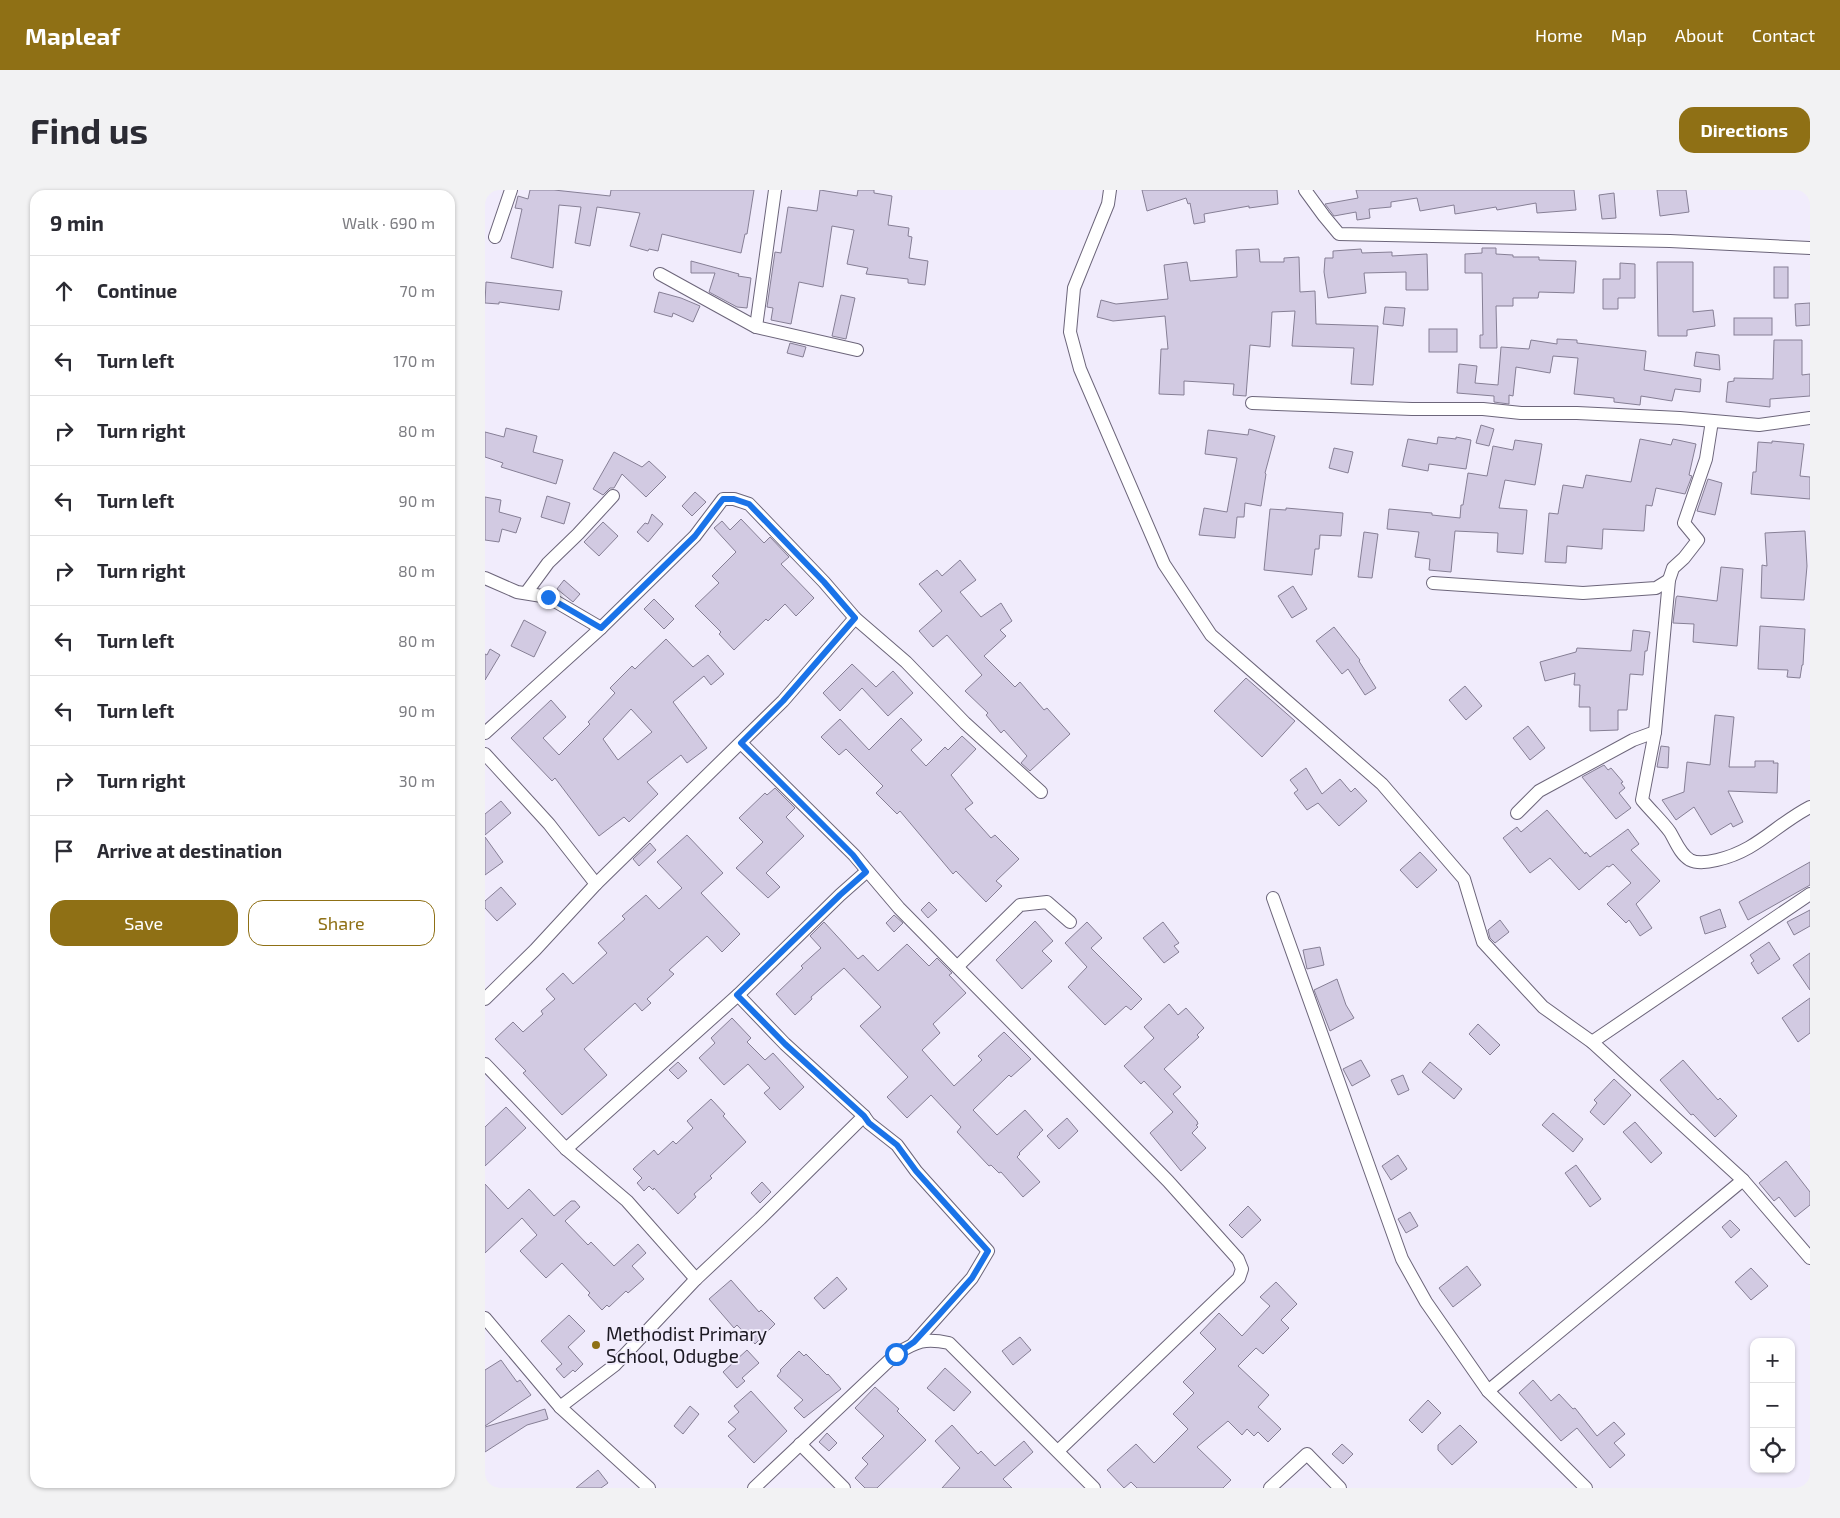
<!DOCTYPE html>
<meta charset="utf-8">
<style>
body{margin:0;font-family:"Exo 2",sans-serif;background:#f2f2f3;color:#2b2b33}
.controls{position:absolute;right:15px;bottom:15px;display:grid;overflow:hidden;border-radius:10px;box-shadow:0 1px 4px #0004}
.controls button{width:45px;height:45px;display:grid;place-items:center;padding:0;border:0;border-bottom:1px solid #e1e1e2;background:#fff;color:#2b2b33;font:25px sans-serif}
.stop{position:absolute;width:15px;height:15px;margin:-11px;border:4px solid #1a73e8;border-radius:50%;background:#fff}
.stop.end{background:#1a73e8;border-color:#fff;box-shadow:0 1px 5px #0008}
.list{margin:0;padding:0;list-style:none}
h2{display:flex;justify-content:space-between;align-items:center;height:65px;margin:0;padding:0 20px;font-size:21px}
h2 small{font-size:16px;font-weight:400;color:#7c7c81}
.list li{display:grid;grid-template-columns:32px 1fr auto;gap:15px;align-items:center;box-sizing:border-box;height:70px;padding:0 20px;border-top:1px solid #e1e1e2}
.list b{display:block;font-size:19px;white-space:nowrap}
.list em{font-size:16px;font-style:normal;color:#7c7c81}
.actions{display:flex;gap:10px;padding:15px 20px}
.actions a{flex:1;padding:11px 0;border:1px solid #8f7015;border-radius:15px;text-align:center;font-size:18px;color:#8f7015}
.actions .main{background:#8f7015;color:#fff}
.icon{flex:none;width:28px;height:28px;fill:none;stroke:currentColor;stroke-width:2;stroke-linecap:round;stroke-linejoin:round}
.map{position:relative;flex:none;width:1325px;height:1298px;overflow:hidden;border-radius:15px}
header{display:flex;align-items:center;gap:30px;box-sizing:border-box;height:70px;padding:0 25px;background:#8f7015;color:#fff}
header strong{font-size:24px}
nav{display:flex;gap:28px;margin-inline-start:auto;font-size:18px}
.intro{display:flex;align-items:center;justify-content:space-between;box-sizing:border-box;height:120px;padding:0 30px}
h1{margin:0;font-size:35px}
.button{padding:12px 22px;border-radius:15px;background:#8f7015;color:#fff;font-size:18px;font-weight:700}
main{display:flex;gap:30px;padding:0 30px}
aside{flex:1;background:#fff;border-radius:15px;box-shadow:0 1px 4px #0004}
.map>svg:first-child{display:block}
</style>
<header>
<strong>Mapleaf</strong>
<nav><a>Home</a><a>Map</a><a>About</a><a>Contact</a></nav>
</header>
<div class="intro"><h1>Find us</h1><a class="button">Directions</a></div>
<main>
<aside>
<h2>9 min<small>Walk · 690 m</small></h2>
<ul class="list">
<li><svg class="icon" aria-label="ahead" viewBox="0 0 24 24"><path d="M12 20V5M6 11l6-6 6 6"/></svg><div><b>Continue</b></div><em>70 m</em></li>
<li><svg class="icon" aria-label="left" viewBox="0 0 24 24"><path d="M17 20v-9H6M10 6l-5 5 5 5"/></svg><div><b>Turn left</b></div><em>170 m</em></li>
<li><svg class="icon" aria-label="right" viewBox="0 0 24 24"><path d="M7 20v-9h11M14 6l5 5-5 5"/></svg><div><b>Turn right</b></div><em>80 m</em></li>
<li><svg class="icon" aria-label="left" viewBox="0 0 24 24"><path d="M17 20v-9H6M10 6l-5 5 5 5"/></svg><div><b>Turn left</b></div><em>90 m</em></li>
<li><svg class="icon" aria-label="right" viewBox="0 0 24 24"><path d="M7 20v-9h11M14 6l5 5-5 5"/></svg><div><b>Turn right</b></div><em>80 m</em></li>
<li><svg class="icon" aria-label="left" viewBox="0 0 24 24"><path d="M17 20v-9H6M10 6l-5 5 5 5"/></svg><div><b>Turn left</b></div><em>80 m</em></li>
<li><svg class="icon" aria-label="left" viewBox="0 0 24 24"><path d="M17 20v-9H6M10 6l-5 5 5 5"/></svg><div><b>Turn left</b></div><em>90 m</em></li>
<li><svg class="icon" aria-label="right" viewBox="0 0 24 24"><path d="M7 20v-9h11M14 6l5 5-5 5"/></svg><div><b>Turn right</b></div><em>30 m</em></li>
<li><svg class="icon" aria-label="arrive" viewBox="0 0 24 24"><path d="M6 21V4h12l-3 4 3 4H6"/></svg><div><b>Arrive at destination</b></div></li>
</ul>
<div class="actions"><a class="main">Save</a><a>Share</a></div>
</aside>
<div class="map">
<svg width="1325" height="1298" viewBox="0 0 1325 1298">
<rect width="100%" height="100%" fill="#f1ecfc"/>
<g fill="#d2cae2" stroke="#867f95" fill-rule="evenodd">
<polygon points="45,0 69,0 125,6 126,0 269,0 262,44 260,44 256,63 177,44 173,61 164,59 163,61 145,56 155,23 112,17 105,56 90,53 96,17 74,15 68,78 26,68 37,19 30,18 33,6 43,9"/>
<polygon points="335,0 372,6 373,0 389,0 389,3 407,6 403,35 424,38 423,46 427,47 424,68 443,71 440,95 423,93 423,89 381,84 383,78 362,74 369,40 347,36 338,97 314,92 306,134 286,130 288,118 282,117 290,62 296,63 303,17 332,21"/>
<polygon points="657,0 792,0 793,14 764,18 764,16 719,24 720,32 709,34 705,13 703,14 701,8 662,21"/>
<polygon points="871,0 1089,0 1091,20 1052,23 1051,13 1012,20 1011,17 970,24 969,15 935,21 932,8 906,12 906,17 884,19 885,28 872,30 871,22 849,26 840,14 873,8"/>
<polygon points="1172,0 1201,0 1204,22 1175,26"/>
<polygon points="1129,3 1131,28 1117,29 1114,5"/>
<polygon points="997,58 1011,58 1011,64 1028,65 1028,67 1054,67 1054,70 1091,71 1089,103 1054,102 1053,108 1028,108 1028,116 1011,116 1012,158 995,158 995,145 998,145 997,83 980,83 980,64 997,63"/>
<polygon points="774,59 775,72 799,72 799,68 814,67 815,102 830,101 831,134 893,136 888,195 866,194 869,158 807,156 810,121 787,122 785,157 765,155 761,206 748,205 749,194 699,191 699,205 674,204 676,159 683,159 680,126 628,131 612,127 616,110 631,114 683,109 679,75 702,72 705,91 752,87 751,60"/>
<polygon points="876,59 877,63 907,62 907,66 942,64 943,100 921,100 921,82 879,83 881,103 843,108 839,82 840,68 848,68 848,61"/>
<polygon points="206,71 254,84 253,86 266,88 262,118 252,117 224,102 230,83 206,83"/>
<polygon points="1172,72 1208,72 1208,122 1228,120 1230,136 1202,140 1202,146 1173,146"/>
<polygon points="1135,73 1150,74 1150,108 1133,108 1133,119 1118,119 1118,89 1135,89"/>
<rect x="1289" y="77" width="14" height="31"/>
<polygon points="1,92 77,101 74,120 14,112 14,114 0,113"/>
<polygon points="174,102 196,108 215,116 208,132 188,123 187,127 169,122"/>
<polygon points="356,105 370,108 361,149 347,146"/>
<polygon points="1325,113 1325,135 1311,136 1310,114"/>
<polygon points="900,117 920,118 918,136 898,134"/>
<rect x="1249" y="128" width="38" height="17"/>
<rect x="944" y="139" width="28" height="23"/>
<polygon points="1072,149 1092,150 1092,153 1161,161 1159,180 1216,189 1215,202 1190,199 1187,211 1156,206 1155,215 1129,212 1129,208 1089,204 1093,168 1068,166 1065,183 1031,177 1028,206 1024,205 1024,214 1009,212 1009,206 972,203 974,174 992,176 990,193 1013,195 1016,157 1044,159 1046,150 1072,154"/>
<polygon points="1289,150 1317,150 1317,185 1325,184 1325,206 1285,209 1285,217 1241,212 1243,192 1249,191 1249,188 1288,189"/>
<polygon points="305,153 321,157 318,167 302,163"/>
<polygon points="1211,162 1234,165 1235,180 1209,176"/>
<polygon points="996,235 1009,239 1004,256 991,253"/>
<polygon points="21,238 52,246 48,262 78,270 71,294 16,277 18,273 0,267 0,242 19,247"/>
<polygon points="764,239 790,246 780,283 781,284 776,316 760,313 759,327 752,327 750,348 714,345 719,318 742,322 752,268 720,264 723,240 763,245"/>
<polygon points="953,247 971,249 971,247 986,250 981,279 944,274 943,281 917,276 923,249 952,254"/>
<polygon points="1155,249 1186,255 1188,249 1211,254 1204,285 1207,286 1200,304 1171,298 1167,316 1161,315 1159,341 1118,339 1117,359 1082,356 1081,373 1060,372 1064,323 1073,324 1078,295 1098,298 1101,285 1146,292"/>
<polygon points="1030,250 1057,254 1050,295 1020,290 1014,318 1042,320 1038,364 1012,362 1013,343 970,341 966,382 944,380 945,369 930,367 934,342 902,339 904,319 947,323 947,325 975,328 976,315 978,315 983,283 1002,286 1008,256 1028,260"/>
<polygon points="1287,251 1319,254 1315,286 1325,287 1325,309 1266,304 1268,282 1271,282 1273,252 1287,253"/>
<polygon points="849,258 868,262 863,283 844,278"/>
<polygon points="129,262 157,277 164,271 181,287 161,307 137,284 129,298 125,298 118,305 108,299"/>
<polygon points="1223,289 1237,293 1230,325 1212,321"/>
<polygon points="210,302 221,312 207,326 197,316"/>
<polygon points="62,306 85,313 79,334 56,327"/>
<polygon points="0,307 16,310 14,322 36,328 31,343 17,339 14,352 0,350"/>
<polygon points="801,318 858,323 856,346 835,345 834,359 830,359 827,385 779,380 785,319 801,320"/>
<polygon points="167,324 178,334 163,352 152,342 160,333 163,334"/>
<polygon points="256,329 279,353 285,347 304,367 296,374 329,408 311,426 300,414 283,431 281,429 249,460 234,444 236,442 210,416 234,393 227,386 251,362 229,338 237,331 245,340"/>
<polygon points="118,332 133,346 114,366 99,352"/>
<polygon points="1320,341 1322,376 1319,410 1276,408 1277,375 1282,376 1280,343"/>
<polygon points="879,342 893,344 887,388 873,387"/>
<polygon points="475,370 491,390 475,402 496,427 516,413 527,431 515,440 521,446 499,466 530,497 535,492 559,520 562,518 585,544 545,581 536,573 542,566 519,540 516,543 501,525 503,523 480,501 497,485 462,445 448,457 434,441 457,421 434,394 452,380 457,386"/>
<polygon points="1236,377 1258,379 1252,456 1208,452 1209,434 1188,433 1191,408 1192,406 1232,411"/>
<polygon points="79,390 95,404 88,412 72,399"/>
<polygon points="808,396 822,419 807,428 793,406"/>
<polygon points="169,409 189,429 179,439 159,419"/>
<polygon points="39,430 61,442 49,467 26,456"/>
<polygon points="1275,436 1320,439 1318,475 1317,475 1315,488 1302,487 1303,480 1273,479"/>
<polygon points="849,437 875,470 874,471 891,498 880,505 863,479 857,484 831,451"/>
<polygon points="1148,440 1165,442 1162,461 1160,461 1158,485 1145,484 1142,520 1133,520 1133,540 1105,541 1105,517 1094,517 1095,495 1089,495 1090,483 1060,491 1055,472 1091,462 1092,458 1146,461"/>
<path d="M181,449l27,28 15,-12 16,19 -13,11 -7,-9 -31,26 34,46 -20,15 -6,-8 -34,27 11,12 -29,28 -5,-5 -25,19 -44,-58 -3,3 -41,-43 40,-38 15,17 -23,21 16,17 31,-31 -2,-2 27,-29 -5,-5 22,-22 3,3zM146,519l21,23 -34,28 -15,-21z"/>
<polygon points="5,459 15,465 0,490 0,464 2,465"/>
<polygon points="367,474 391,497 408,481 428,503 403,526 377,498 355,521 338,503"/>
<polygon points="761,488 810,531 777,567 729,521"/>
<polygon points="980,496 997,516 981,530 964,510"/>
<polygon points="1230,525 1249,527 1244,577 1270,577 1270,571 1289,571 1288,573 1293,573 1292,603 1243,601 1258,632 1248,637 1246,633 1226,645 1209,617 1191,630 1177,610 1199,602 1202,572 1225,575"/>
<polygon points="416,528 437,550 426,560 441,576 460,557 463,560 477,546 491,559 466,585 488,613 480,619 506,648 510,645 534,669 511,691 517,696 501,712 471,681 468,684 415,621 412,624 391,603 398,596 361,559 354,565 336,547 355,529 384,560"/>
<polygon points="1043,536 1060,558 1045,570 1028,548"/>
<polygon points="1176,556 1184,557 1183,578 1172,577"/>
<polygon points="1119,575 1123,580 1126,578 1138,592 1136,593 1140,598 1134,603 1146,618 1131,629 1097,587"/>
<polygon points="821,578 837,604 855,589 866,602 870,598 882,611 854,636 833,613 822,620 809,603 813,600 805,590"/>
<polygon points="290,598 310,618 301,627 319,646 281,683 295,697 283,708 251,678 278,652 254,628 280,603 282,605"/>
<polygon points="16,611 26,623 0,645 0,624"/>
<polygon points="1062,620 1100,664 1101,662 1105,667 1143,639 1154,654 1146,660 1175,691 1151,714 1167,738 1155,746 1144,730 1141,733 1122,714 1146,693 1128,674 1124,677 1122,676 1094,700 1065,668 1045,683 1018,648 1032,637 1036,642"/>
<polygon points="202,645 238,683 216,703 255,744 237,762 222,746 184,780 189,784 162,809 166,813 157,821 150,813 99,859 122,885 77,925 38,883 41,881 10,849 28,832 38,842 58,824 56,821 70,809 61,799 78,783 88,794 122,763 113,753 140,729 137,726 161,705 174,719 197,698 172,672"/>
<polygon points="0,647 18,672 0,685"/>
<polygon points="165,653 171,660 154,676 148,669"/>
<polygon points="935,662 952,680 932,698 915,680"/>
<polygon points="1325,672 1325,695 1263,730 1254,712"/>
<polygon points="16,697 31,714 12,731 0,718 0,711"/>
<polygon points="444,712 452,720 443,728 436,720"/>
<polygon points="1235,719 1241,737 1220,744 1215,727"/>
<polygon points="1325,720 1325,736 1309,745 1302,732"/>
<polygon points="409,725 418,733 409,742 401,733"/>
<polygon points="1015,730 1024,742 1010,753 1005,748 1003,740"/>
<polygon points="550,731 568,751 557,761 567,771 537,799 511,770"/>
<polygon points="339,732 373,769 378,765 393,781 422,754 444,776 452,768 467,783 464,785 481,803 448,834 455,843 437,860 469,896 497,870 493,866 519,842 546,869 526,887 524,885 488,920 512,945 540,920 558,940 534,963 535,964 532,967 555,992 538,1007 516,982 514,983 506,975 504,976 472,942 476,937 446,905 422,928 402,907 423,887 375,836 396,817 359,778 326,807 327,809 310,825 291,804 318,778 316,776 336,758 325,746"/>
<polygon points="602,732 617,748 606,758 657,809 646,820 641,816 620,835 583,797 602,777 580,753"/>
<polygon points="678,732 694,753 689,756 694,762 679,773 658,748"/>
<polygon points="1284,752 1295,769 1273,784 1266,773 1269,771 1265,765"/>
<polygon points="835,757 839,775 822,779 818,760"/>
<polygon points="1325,763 1325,800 1308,775"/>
<polygon points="852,789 861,815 869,828 845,841 829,800"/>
<polygon points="1325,808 1325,843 1313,852 1297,828"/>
<polygon points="684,814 693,825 701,818 719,838 712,845 714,847 679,879 696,897 688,904 712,931 713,934 711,935 713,937 707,943 721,958 696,981 665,943 688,922 659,891 656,894 639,876 669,848 659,837"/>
<polygon points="247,828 266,848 262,852 280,870 288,863 319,897 295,920 279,903 285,898 263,874 239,895 214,868 230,853 226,848"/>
<polygon points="993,834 1015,855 1005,865 984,844"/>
<polygon points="876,870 885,886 867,896 858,879"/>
<polygon points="1198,870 1233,910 1235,908 1252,926 1230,947 1208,924 1206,925 1175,890"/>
<polygon points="193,872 202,881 193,889 184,880"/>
<polygon points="945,872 977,899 969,909 937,882"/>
<polygon points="918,885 924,900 913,905 906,890"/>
<polygon points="1129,889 1146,905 1119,935 1105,922 1112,913 1109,910"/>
<polygon points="226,909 240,924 238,926 261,952 225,986 227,988 209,1004 211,1007 193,1024 169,998 168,1000 164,996 159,1001 152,993 157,988 148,979 169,960 173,965 188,951 191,954 208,938 202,931"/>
<polygon points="21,917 41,938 0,976 0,937"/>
<polygon points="1068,923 1098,949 1088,962 1057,935"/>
<polygon points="582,928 593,941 574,959 562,946"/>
<polygon points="1150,932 1177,963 1166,973 1138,942"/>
<polygon points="913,965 922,979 906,990 897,976"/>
<polygon points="1301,971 1325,1002 1325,1015 1310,1027 1294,1007 1289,1011 1274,993"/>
<polygon points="1091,975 1116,1009 1105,1017 1080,983"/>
<polygon points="277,992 286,1002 275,1013 266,1003"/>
<polygon points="0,994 23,1019 44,999 69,1026 86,1011 90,1011 95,1017 80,1031 103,1055 106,1052 129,1076 153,1054 161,1063 147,1076 159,1089 143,1103 141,1101 124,1117 122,1115 117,1120 103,1105 105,1103 77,1073 61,1088 35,1061 52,1045 37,1028 0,1063"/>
<polygon points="763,1016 776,1030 757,1048 744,1035"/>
<polygon points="925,1022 933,1036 921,1043 913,1029"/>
<polygon points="1245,1030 1255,1040 1246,1048 1237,1037"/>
<polygon points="982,1076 996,1095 968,1117 954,1098"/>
<polygon points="1266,1078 1283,1096 1266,1110 1250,1092"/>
<polygon points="352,1087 362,1099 339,1119 329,1108"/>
<polygon points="246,1090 274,1122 276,1120 290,1134 270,1154 252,1135 249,1138 224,1109"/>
<polygon points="791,1092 812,1114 796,1130 804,1138 778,1164 771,1158 753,1176 784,1205 773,1217 796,1239 783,1252 773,1242 769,1246 762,1239 757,1245 743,1231 712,1257 746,1290 738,1298 652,1298 646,1292 639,1298 622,1280 651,1254 669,1273 703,1239 688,1224 709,1203 698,1192 731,1159 715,1143 734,1123 757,1146 785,1116 775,1107"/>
<polygon points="84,1125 100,1141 83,1157 98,1174 90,1182 88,1180 79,1188 71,1179 77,1174 56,1151"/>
<polygon points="535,1147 546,1160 528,1175 517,1161"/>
<polygon points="262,1160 274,1173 257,1188 260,1191 252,1198 238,1182"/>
<polygon points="314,1161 319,1166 321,1164 342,1185 343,1184 356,1199 319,1228 309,1218 318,1210 292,1186 296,1181 295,1180"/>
<polygon points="16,1170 32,1192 35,1190 46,1205 0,1236 0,1180"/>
<polygon points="460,1178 486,1202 469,1221 442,1198"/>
<polygon points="1048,1190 1066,1211 1074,1204 1088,1219 1090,1218 1112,1246 1129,1232 1140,1244 1129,1253 1140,1265 1125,1278 1092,1238 1076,1251 1034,1203"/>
<polygon points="390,1197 414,1219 412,1221 441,1250 392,1298 380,1298 370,1288 383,1274 377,1268 399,1246 370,1218"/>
<polygon points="266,1201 302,1241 269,1273 243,1246 251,1239 243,1232 254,1222 249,1216"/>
<polygon points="943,1210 956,1223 937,1243 924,1230"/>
<polygon points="205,1216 214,1224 198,1244 189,1236"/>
<polygon points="60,1219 63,1229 42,1235 0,1262 0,1237"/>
<polygon points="467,1235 493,1264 496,1261 510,1276 539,1251 548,1262 518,1289 527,1298 457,1298 475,1278 450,1251"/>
<polygon points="975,1235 992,1252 967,1275 953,1260 953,1255"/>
<polygon points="342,1243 352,1253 344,1261 334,1252"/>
<polygon points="857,1254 868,1264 858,1274 847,1264"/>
<polygon points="113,1280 123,1293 116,1298 91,1298"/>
</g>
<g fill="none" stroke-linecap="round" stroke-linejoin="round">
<defs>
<g id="street">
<polyline points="625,0 623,14 589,98 585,142 595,179 679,374 726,445 897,594 979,689 998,752 1058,817 1107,852 1258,990 1325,1068"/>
<polyline points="820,0 839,26 854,44 1185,51 1325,58"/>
<polyline points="10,47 26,0"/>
<polyline points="175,84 271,137 372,160"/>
<polyline points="271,137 290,0"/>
<polyline points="767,213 927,219 998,219 1036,223 1092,223 1195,228 1274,235 1325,228"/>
<path d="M1227,231l-6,38 -22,64 14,17 -14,18 -11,10 -4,12 -14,152 -13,68c9,11 20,21 28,32 6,10 10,22 20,28 8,4 19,2 27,0 40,-9 58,-35 93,-53"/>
<polyline points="0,388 32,402 63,407 116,438"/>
<polyline points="948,393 1098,403 1171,398 1184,390"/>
<polyline points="41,403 63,373 93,344 128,306"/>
<polyline points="0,543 116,438 210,346 238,309 249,309 264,314 339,392 370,428 421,472 480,533 556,602"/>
<polyline points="256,553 369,665 414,718 683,991 753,1069 757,1079 754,1088 573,1261"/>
<polyline points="0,564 64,634 111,694"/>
<polyline points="1032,623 1054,601 1148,550 1170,542"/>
<polyline points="788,708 917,1069 941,1112 1003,1201 1101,1298"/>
<polyline points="473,776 535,715 562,712 585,732"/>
<polyline points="253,805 300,854 379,926 384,933 412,955 431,981 503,1061 487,1088 429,1153"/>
<polyline points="0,809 50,760 111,694 298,511 370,428"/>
<polyline points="1107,852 1325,704"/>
<polyline points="0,874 81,959 142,1011 211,1089"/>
<polyline points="81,959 253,805 355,705 381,682"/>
<polyline points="0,1128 75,1217 164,1298"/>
<polyline points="1003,1201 1258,990"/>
<polyline points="75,1217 130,1175 211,1089 275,1029 379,926"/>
<polyline points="315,1254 359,1298"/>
<path d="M269,1298l142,-134c21,-13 29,-16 53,-11l145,145"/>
<polyline points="785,1298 822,1264 855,1298"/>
</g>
</defs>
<use href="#street" stroke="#6c657a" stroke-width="14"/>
<use href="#street" stroke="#fff" stroke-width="12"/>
</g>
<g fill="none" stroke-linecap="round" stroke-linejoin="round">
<polyline stroke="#1a73e8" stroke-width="6" points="63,407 116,438 210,346 238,309 249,309 264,314 339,392 370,428 298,511 256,553 368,665 381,682 355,705 252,805 300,854 379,926 384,933 412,955 431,981 503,1061 487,1088 453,1126 429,1152 411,1164"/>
</g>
<circle fill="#8f7015" stroke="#f1ecfc" stroke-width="2" cx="111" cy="1155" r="5"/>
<g text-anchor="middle" stroke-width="4" stroke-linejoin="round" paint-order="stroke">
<g font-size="19" fill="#1c1922" stroke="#f1ecfc" text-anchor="start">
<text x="121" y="1151">Methodist Primary<tspan x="121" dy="22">School, Odugbe</tspan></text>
</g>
</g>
</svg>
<div class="controls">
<button>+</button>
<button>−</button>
<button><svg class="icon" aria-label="locate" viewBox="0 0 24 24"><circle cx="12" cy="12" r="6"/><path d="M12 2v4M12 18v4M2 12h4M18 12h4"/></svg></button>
</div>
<div class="stop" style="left:411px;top:1164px"></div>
<div class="stop end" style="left:63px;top:407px"></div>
</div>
</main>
